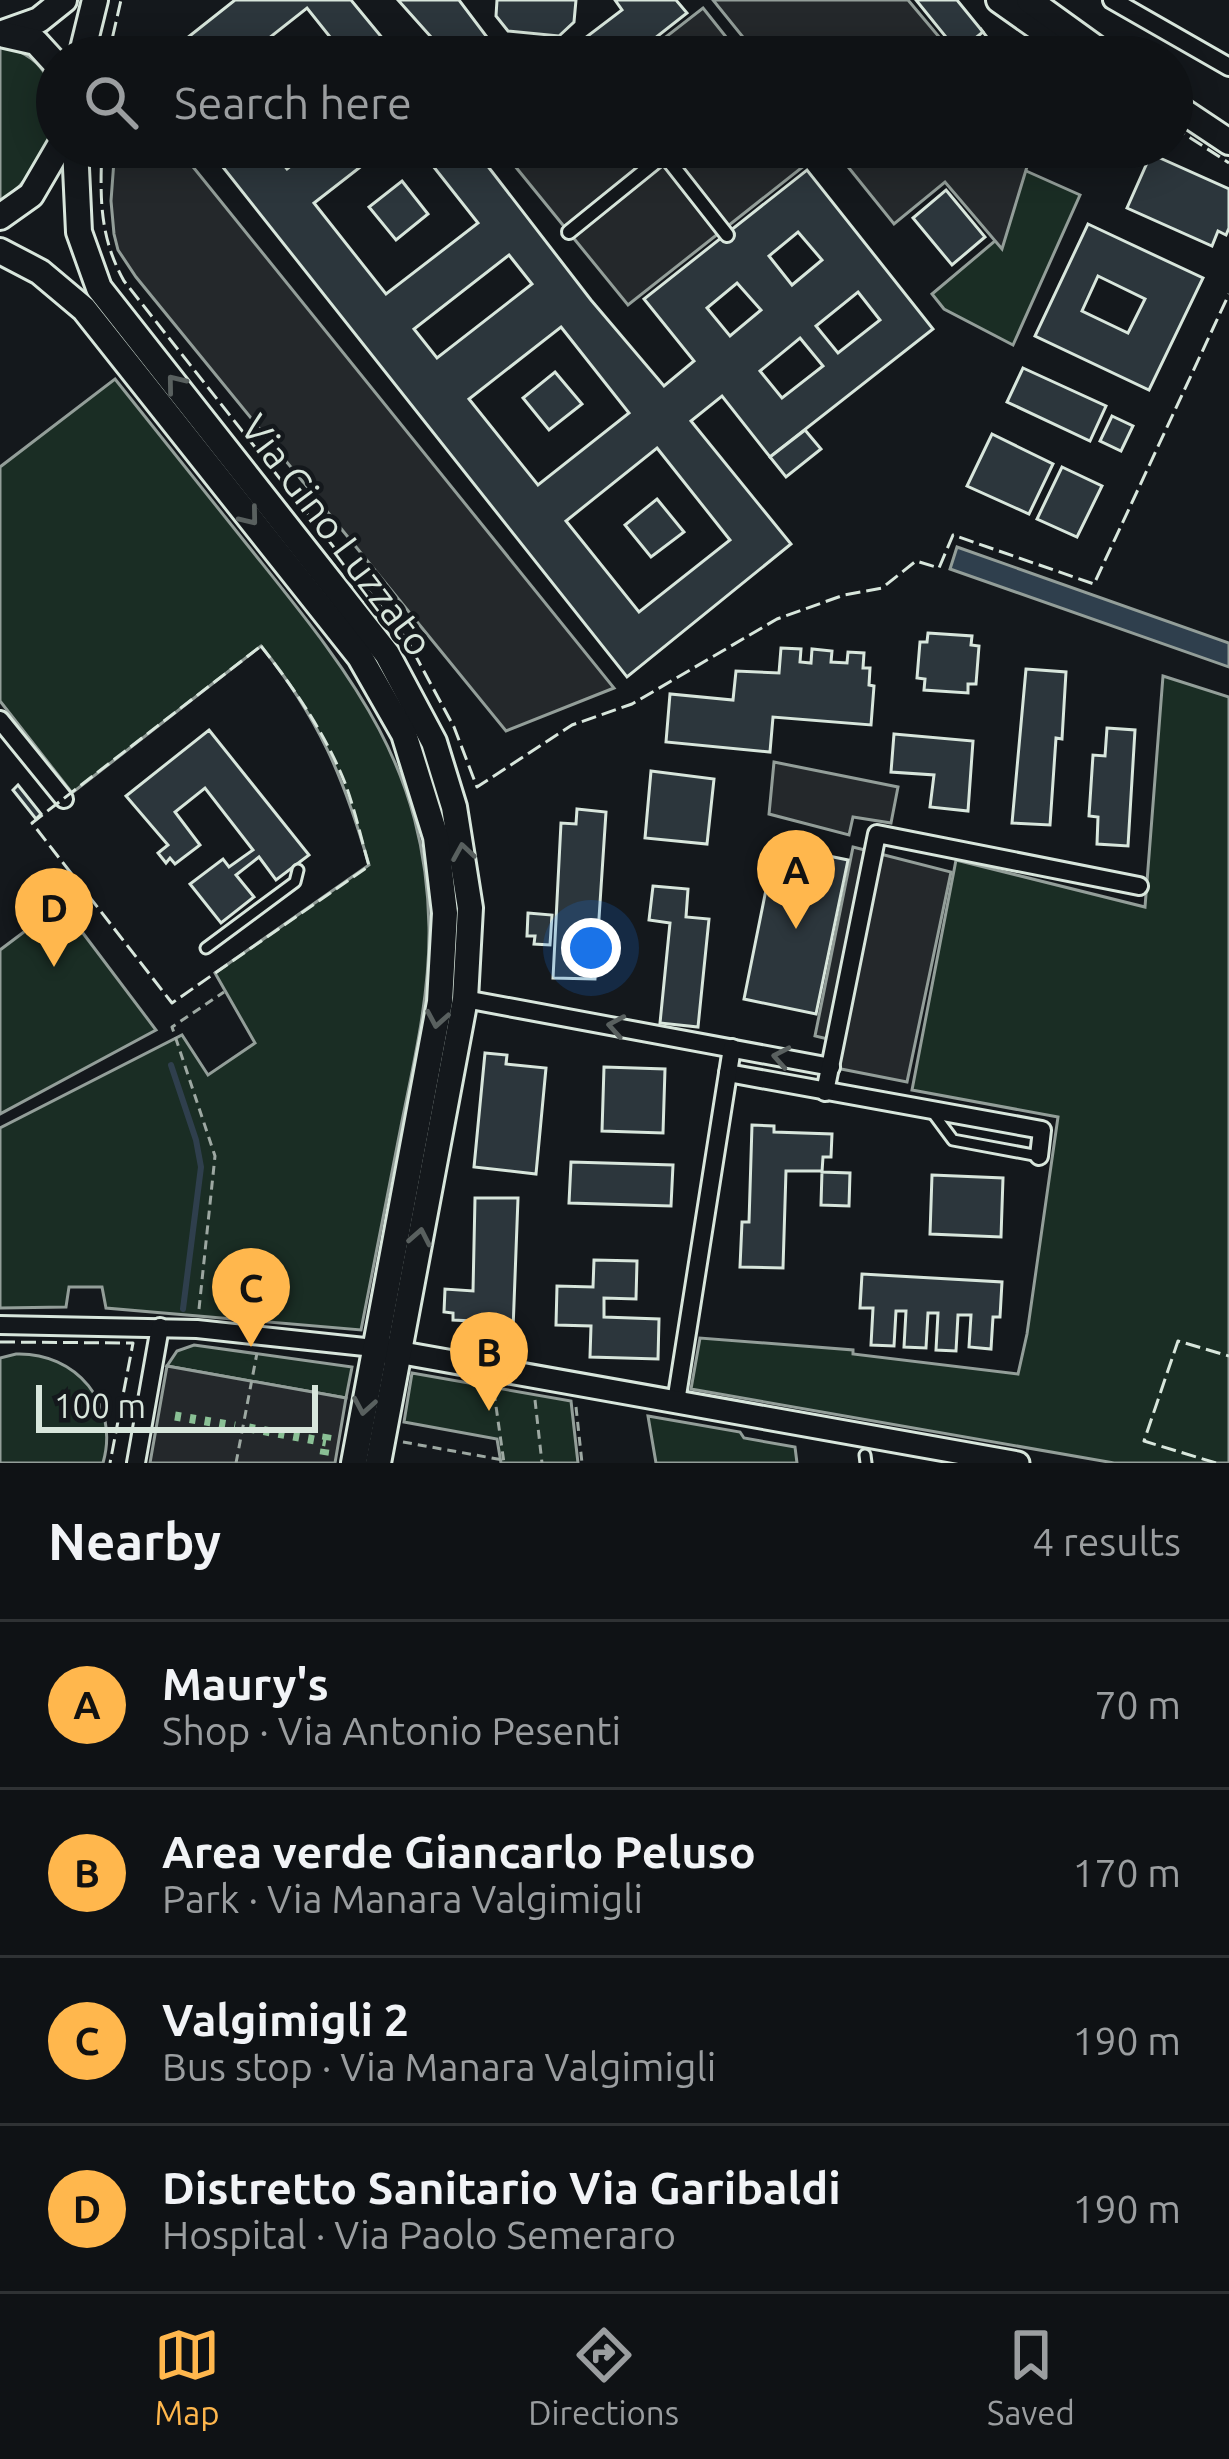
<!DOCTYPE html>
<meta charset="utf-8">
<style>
body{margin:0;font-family:Ubuntu,sans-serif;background:#181b1e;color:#f1f3f6}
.scale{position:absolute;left:36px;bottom:30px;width:282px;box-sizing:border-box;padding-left:12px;border:6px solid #d8e6dc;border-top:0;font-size:33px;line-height:42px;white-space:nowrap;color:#d8e6dc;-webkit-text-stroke:9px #14181c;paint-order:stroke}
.you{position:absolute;left:591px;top:948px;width:42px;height:42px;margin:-30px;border:9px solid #fff;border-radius:50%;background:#1a73e8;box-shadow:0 0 0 18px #1a73e833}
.badge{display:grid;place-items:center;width:78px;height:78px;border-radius:50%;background:#ffb74d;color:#111;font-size:39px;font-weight:700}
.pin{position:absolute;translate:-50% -99px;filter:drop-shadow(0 3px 6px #0008)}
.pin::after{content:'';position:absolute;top:63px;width:42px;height:36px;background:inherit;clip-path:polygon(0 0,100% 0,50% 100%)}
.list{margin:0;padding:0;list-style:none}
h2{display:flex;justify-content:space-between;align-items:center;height:156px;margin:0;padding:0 48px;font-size:51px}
h2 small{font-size:39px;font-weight:400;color:#9b9ea0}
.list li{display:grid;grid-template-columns:78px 1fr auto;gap:36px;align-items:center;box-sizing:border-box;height:168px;padding:0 48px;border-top:3px solid #2f3234}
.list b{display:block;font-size:45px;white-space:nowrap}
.list p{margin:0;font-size:39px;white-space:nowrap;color:#9b9ea0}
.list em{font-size:39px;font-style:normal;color:#9b9ea0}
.icon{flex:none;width:66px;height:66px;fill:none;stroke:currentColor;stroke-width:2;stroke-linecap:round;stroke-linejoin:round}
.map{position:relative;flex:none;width:1229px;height:1463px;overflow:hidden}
.search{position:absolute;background:#0f1215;box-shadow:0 6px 30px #0003;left:36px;right:36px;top:36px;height:132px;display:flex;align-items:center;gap:30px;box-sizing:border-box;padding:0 42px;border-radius:66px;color:#9b9ea0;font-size:45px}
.sheet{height:828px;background:#0f1215}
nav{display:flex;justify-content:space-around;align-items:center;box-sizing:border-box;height:168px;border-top:3px solid #2f3234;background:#0f1215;font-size:33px;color:#9b9ea0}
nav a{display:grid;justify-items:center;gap:6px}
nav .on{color:#ffb74d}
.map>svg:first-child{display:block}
</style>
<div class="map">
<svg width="1229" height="1463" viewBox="0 0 1229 1463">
<rect width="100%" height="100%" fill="#14181c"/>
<g fill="#1a2d24" stroke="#939e99" stroke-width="3">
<path d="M0,46c85,15 57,122 0,155z"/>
<polygon points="1024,170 1080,195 1013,345 944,309 932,294 995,241 1013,176"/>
<path d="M115,379c47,59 94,118 142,178 95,119 169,209 172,370 1,63 -13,127 -26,189 -14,71 -28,142 -42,214l-255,-22 -4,-21h-33l-3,20 -66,1v-180l182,-93 26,40 47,-32 -40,-70 154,-108c-25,-87 -50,-147 -108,-219l-189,147 -72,-92v-234z"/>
<polygon points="1163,676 1229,697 1229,1463 1114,1463 691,1389 700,1338 853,1350 853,1354 1018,1374 1027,1334 1058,1117 912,1090 956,860 1145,907"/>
<polygon points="61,904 156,1030 0,1114 0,950"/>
<polygon points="194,1345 352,1367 346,1398 167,1366 177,1351"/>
<path d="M16,1354c60,-2 104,50 87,109h-103v-105z"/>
<polygon points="412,1373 571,1401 578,1463 501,1463 497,1439 404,1422"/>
<polygon points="648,1416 740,1432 744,1438 795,1447 797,1463 656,1463"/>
</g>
<g fill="#24282b" stroke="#939e99" stroke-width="3">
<polygon points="713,0 908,0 956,57 759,57"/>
<polygon points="703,8 742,57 640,57"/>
<polygon points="115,147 177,147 614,688 506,731 136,277 118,250 114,234 111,201"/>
<polygon points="526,147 813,147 819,154 628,305 510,160"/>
<polygon points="832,147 1033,147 1002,249 945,182 894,224"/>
<polygon points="774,762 898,787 891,823 853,817 849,835 769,814"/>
<polygon points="853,847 951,872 907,1082 831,1067 836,1041 815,1036"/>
<polygon points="167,1366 346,1398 335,1463 150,1463"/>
</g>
<polygon fill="#2f3f4d" stroke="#939e99" stroke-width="3" points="957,547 1229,643 1229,667 950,569"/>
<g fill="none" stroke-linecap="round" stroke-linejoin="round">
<polyline stroke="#2f3f4d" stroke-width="6" points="171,1065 196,1140 201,1167 183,1309"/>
</g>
<g fill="#2c363c" stroke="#d8e6dc" stroke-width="3" fill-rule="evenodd">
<polygon points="235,0 351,0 398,57 346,57 307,8 245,57 163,57"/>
<polygon points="398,0 459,0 502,57 427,57 440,47"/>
<polygon points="497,0 576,0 574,22 559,36 508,31 496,16"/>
<polygon points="615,0 676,0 687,13 631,57 560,57 622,10"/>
<polygon points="916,0 957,0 983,32 958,52"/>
<path d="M207,147h62l18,22 28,-22h71l-72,56 72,91 92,-71 -60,-76h55l118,153 73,86 30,-25 -50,-62 163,-129 126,159 -163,128 -48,-61 -31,25 100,123 -164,133zM798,232l24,28 -30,25 -23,-29zM509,255l23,29 -95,74 -23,-29zM737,283l24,27 -31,26 -23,-28zM858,292l22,28 -42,33 -22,-27zM561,327l68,86 -91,72 -69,-86zM800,338l23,28 -41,32 -22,-27zM657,448l73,92 -91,72 -73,-91z"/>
<polygon points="1151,154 1229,189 1229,228 1226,235 1218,231 1212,246 1127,208"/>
<polygon points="402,181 428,214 396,240 369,207"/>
<polygon points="946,190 985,237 952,265 913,218"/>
<path d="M1088,224l115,54 -54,112 -114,-54zM1098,276l47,23 -17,34 -46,-22z"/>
<polygon points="1023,368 1106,406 1090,441 1007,402"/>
<polygon points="555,372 582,404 549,430 523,398"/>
<polygon points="1112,416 1133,426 1121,451 1100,441"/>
<polygon points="805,430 821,449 786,477 770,457"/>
<polygon points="992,434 1053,464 1029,514 967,486"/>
<polygon points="1062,467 1102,486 1077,537 1037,519"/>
<polygon points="657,499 684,532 651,557 625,525"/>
<polygon points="928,633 972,636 971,645 979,646 976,684 968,684 968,693 924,690 925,679 917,678 920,642 927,642"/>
<polygon points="781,648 801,649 800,662 811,663 812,649 832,651 831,662 847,663 848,652 864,653 863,668 870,668 869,685 874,686 871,725 773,717 770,752 666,742 670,694 733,700 736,671 779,673"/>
<polygon points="1026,669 1066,672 1062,739 1056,738 1050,825 1012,823"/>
<polygon points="1107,728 1135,730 1128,846 1097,844 1098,817 1089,816 1093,755 1105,756"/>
<polygon points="209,730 309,855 276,880 259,857 236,875 254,897 221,923 190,884 223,859 229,867 253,850 205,788 175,812 200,845 175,864 170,858 166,863 158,853 168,845 126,796"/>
<polygon points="894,734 973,741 968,811 930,807 934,775 891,772"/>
<polygon points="651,771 714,779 707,844 645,838"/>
<polygon points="18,785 41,814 36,819 13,790"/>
<polygon points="577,809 606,812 595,979 553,978 561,823 576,824"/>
<polygon points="775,845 848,860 816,1014 744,999"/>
<polygon points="653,886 688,889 686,917 709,919 698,1027 660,1023 670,923 649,920"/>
<polygon points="528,913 552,915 550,945 534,944 535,936 527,936"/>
<polygon points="485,1053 507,1055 506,1064 546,1068 536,1174 474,1167"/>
<polygon points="604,1067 665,1069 663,1133 602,1131"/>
<polygon points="752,1125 774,1126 774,1132 832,1134 831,1157 823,1157 822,1172 850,1173 849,1206 821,1205 822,1171 786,1171 783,1268 740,1267 742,1222 749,1222"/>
<polygon points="571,1162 673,1165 671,1206 569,1203"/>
<polygon points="932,1175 1003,1178 1001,1237 930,1234"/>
<polygon points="475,1198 518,1198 513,1330 471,1328 472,1321 453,1320 453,1313 444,1312 445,1289 473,1291"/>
<polygon points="594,1260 637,1261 636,1299 604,1298 604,1317 659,1319 658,1359 590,1357 591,1326 556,1325 557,1286 593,1287"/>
<polygon points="862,1274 1002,1282 1000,1317 993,1317 991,1349 969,1347 971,1315 958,1315 956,1351 936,1350 938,1313 928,1313 926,1348 904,1347 906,1311 896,1311 894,1346 871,1345 873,1308 860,1308"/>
</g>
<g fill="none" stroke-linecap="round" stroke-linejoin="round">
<defs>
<g id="service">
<polyline points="206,948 295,882 298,870"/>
<polyline points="933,1113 953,1140 1039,1156"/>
<polyline points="865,1455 866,1463"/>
</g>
<g id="pedestrian">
<polyline points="658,147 727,235"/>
<polyline points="569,232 674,147"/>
</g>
<g id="minor">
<polyline points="1112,0 1229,67"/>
<polyline points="0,720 64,799"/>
<polyline points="465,999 831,1067"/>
<polyline points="728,1073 1042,1130 1039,1156"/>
<polyline points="825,1092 877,834 1139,886"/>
<polyline points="0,1325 197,1329 374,1348"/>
<polyline points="676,1402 732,1048"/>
<polyline points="136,1463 160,1327"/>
</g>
<polyline id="tertiary" points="386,1350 1018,1463"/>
<g id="secondary">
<polyline points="999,0 1080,57"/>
<polyline points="1029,0 1108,57"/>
<polyline points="0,34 39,20 64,0"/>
<polyline points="5,35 36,42 57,65"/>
<polyline points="81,57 95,0"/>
<polyline points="1172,104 1229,142"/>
<polyline points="75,147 79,232 99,288 387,654 434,742 454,807 470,908 465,999 378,1463"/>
<polyline points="0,217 31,195 59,147"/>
<polyline points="0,251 40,272 84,309 360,657 404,734 436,837 445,913 440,1002 354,1463"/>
</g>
</defs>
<use href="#service" stroke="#d8e6dc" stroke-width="15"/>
<use href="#pedestrian" stroke="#d8e6dc" stroke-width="18"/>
<use href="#minor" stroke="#d8e6dc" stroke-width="22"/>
<use href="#tertiary" stroke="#d8e6dc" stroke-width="27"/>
<use href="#secondary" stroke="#d8e6dc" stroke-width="30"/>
<g stroke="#9da8a2" stroke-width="3" stroke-dasharray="9 6" stroke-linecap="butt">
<polyline points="199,1309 215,1156 172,1027 224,992"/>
<polyline points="494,1392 504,1463"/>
<polyline points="535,1400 542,1463"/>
<polyline points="576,1407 582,1463"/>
<polyline points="403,1442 503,1460"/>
<polyline points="236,1463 257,1353"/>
</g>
<use href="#service" stroke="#14181c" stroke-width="9"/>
<use href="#pedestrian" stroke="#14181c" stroke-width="12"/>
<use href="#minor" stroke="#14181c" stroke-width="16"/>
<use href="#tertiary" stroke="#14181c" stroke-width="21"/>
<use href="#secondary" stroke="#14181c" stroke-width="24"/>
<g stroke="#8ac095" stroke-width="9" stroke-dasharray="6 9" stroke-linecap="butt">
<polyline points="175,1416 235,1426"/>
<polyline points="249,1428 326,1442"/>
<polyline points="324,1455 328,1429"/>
</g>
<g stroke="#d8e6dc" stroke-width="3" stroke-dasharray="15 6" stroke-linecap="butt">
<polyline points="980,28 999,53 1017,44 1042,57"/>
<polyline points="108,57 121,0"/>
<polyline points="1172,126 1229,163"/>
<path d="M102,147c-2,50 -3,89 22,134l283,359 47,87 23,60 95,-62 60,-21 145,-85 67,-24 38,-7 34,-27 23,7 14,-33 141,49 135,-290"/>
<path d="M261,646c33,42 64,87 84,137 10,27 16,55 24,83l-197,137 -140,-180z"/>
<polyline points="0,1342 133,1343 110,1463"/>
<polyline points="1216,1463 1144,1441 1178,1341 1229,1356"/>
</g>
</g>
<defs><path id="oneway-chevron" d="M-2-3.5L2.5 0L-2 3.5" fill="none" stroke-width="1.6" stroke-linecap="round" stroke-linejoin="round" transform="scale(3)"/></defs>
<g stroke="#59605f">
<use href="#oneway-chevron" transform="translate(175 383) rotate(-129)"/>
<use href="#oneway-chevron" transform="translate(250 517) rotate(51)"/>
<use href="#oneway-chevron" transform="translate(463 852) rotate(-99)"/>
<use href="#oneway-chevron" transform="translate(437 1019) rotate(100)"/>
<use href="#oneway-chevron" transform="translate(616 1026) rotate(-170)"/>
<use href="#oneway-chevron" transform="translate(781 1057) rotate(-169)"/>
<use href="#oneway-chevron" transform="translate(420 1237) rotate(-79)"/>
<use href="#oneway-chevron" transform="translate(364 1406) rotate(100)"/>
</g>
<g text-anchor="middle" stroke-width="9" stroke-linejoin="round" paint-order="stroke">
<g font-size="39" fill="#d8e6dc" stroke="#14181c">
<text transform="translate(337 535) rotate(53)" y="14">Via Gino Luzzato</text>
</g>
</g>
</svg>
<div class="scale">100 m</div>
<div class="you"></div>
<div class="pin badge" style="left:796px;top:929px">A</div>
<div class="pin badge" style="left:489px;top:1411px">B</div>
<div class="pin badge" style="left:251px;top:1347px">C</div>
<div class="pin badge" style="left:54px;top:967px">D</div>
<div class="search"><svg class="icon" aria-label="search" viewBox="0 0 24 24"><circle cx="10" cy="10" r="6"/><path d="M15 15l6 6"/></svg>Search here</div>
</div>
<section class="sheet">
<h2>Nearby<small>4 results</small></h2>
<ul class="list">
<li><span class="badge">A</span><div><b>Maury's</b><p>Shop · Via Antonio Pesenti</p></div><em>70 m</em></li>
<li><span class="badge">B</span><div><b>Area verde Giancarlo Peluso</b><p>Park · Via Manara Valgimigli</p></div><em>170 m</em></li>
<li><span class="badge">C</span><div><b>Valgimigli 2</b><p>Bus stop · Via Manara Valgimigli</p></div><em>190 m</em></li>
<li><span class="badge">D</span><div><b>Distretto Sanitario Via Garibaldi</b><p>Hospital · Via Paolo Semeraro</p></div><em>190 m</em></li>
</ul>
</section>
<nav>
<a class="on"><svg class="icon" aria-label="map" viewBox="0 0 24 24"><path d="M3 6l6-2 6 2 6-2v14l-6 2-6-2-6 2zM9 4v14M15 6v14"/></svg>Map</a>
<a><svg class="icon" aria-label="directions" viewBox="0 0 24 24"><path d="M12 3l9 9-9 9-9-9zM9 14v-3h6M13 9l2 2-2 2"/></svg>Directions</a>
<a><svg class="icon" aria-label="saved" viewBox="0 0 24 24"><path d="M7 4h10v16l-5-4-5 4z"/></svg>Saved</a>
</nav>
